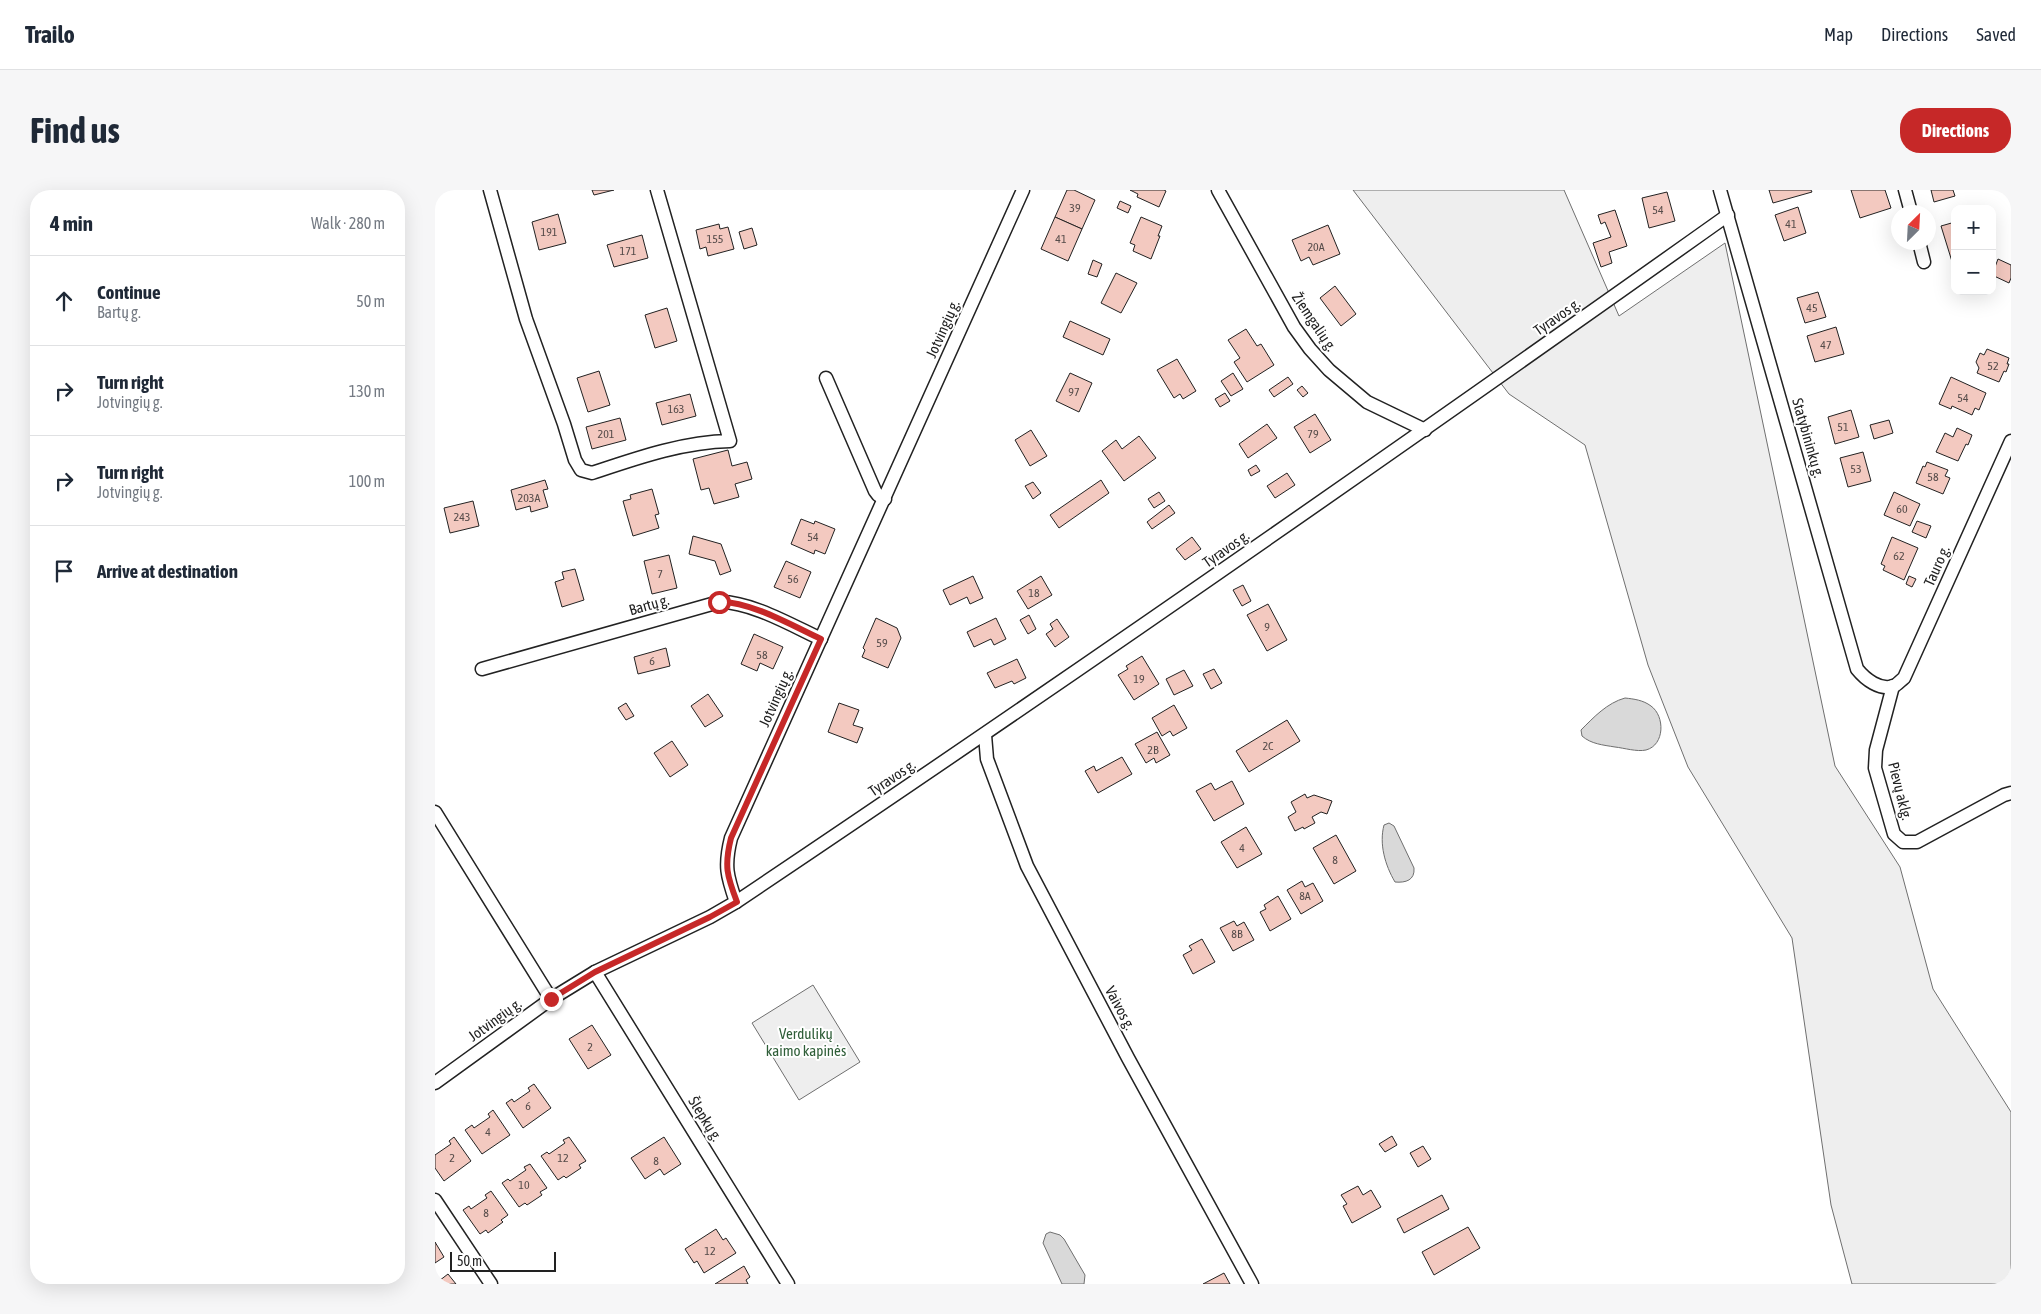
<!DOCTYPE html>
<meta charset="utf-8">
<style>
body{margin:0;font-family:"Asap Condensed",sans-serif;background:#f6f6f7;color:#1f2937}
.controls{position:absolute;right:15px;top:15px;display:grid;overflow:hidden;border-radius:10px;box-shadow:0 5px 20px #0002}
.controls button{width:45px;height:45px;display:grid;place-items:center;padding:0;border:0;border-bottom:1px solid #e0e1e3;background:#fff;color:#1f2937;font:25px sans-serif}
.compass{position:absolute;left:1456px;top:15px;width:45px;height:45px;border-radius:50%;background:#fff;box-shadow:0 5px 20px #0002;rotate:24deg}
.scale{position:absolute;left:15px;bottom:12px;width:106px;box-sizing:border-box;padding-left:5px;border:2px solid #222;border-top:0;font-size:14px;line-height:18px;white-space:nowrap;color:#222;-webkit-text-stroke:4px #fff;paint-order:stroke}
.stop{position:absolute;width:15px;height:15px;margin:-11px;border:4px solid #c62828;border-radius:50%;background:#fff}
.stop.end{background:#c62828;border-color:#fff;box-shadow:0 1px 5px #0008}
.list{margin:0;padding:0;list-style:none}
h2{display:flex;justify-content:space-between;align-items:center;height:65px;margin:0;padding:0 20px;font-size:21px}
h2 small{font-size:16px;font-weight:400;color:#747a83}
.list li{display:grid;grid-template-columns:32px 1fr auto;gap:15px;align-items:center;box-sizing:border-box;height:90px;padding:0 20px;border-top:1px solid #e0e1e3}
.list b{display:block;font-size:19px;white-space:nowrap}
.list p{margin:0;font-size:16px;white-space:nowrap;color:#747a83}
.list em{font-size:16px;font-style:normal;color:#747a83}
.icon{flex:none;width:28px;height:28px;fill:none;stroke:currentColor;stroke-width:2;stroke-linecap:round;stroke-linejoin:round}
.map{position:relative;flex:none;width:1576px;height:1094px;overflow:hidden;border-radius:20px}
header{display:flex;align-items:center;gap:30px;box-sizing:border-box;height:70px;padding:0 25px;background:#fff;border-bottom:1px solid #e0e1e3}
header strong{font-size:24px}
nav{display:flex;gap:28px;margin-inline-start:auto;font-size:18px}
.intro{display:flex;align-items:center;justify-content:space-between;box-sizing:border-box;height:120px;padding:0 30px}
h1{margin:0;font-size:35px}
.button{padding:12px 22px;border-radius:20px;background:#c62828;color:#fff;font-size:18px;font-weight:700}
main{display:flex;gap:30px;padding:0 30px}
aside{flex:1;background:#fff;border-radius:20px;box-shadow:0 5px 20px #0002}
.map>svg:first-child{display:block}
</style>
<header>
<strong>Trailo</strong>
<nav><a>Map</a><a>Directions</a><a>Saved</a></nav>
</header>
<div class="intro"><h1>Find us</h1><a class="button">Directions</a></div>
<main>
<aside>
<h2>4 min<small>Walk · 280 m</small></h2>
<ul class="list">
<li><svg class="icon" aria-label="ahead" viewBox="0 0 24 24"><path d="M12 20V5M6 11l6-6 6 6"/></svg><div><b>Continue</b><p>Bartų g.</p></div><em>50 m</em></li>
<li><svg class="icon" aria-label="right" viewBox="0 0 24 24"><path d="M7 20v-9h11M14 6l5 5-5 5"/></svg><div><b>Turn right</b><p>Jotvingių g.</p></div><em>130 m</em></li>
<li><svg class="icon" aria-label="right" viewBox="0 0 24 24"><path d="M7 20v-9h11M14 6l5 5-5 5"/></svg><div><b>Turn right</b><p>Jotvingių g.</p></div><em>100 m</em></li>
<li><svg class="icon" aria-label="arrive" viewBox="0 0 24 24"><path d="M6 21V4h12l-3 4 3 4H6"/></svg><div><b>Arrive at destination</b></div></li>
</ul>
</aside>
<div class="map">
<svg width="1576" height="1094" viewBox="0 0 1576 1094">
<rect width="100%" height="100%" fill="#fff"/>
<g fill="#eee" stroke="#6f6f6f">
<polygon points="918,0 1129,0 1184,126 1290,53 1400,576 1465,677 1498,799 1576,922 1576,1094 1417,1094 1396,1015 1357,748 1253,577 1213,475 1150,255 1074,204"/>
<polygon points="378,795 425,872 364,910 317,833"/>
</g>
<g fill="#d9d9d9" stroke="#6f6f6f">
<path d="M1190,508c9,1 18,2 26,8 14,10 14,39 -5,44 -9,2 -22,-2 -31,-3 -12,-2 -24,-3 -33,-11l-1,-6c13,-13 26,-27 44,-32z"/>
<path d="M954,633l5,3 20,42c1,12 -8,15 -19,14 -10,-17 -16,-38 -11,-57z"/>
<polygon points="615,1042 625,1045 629,1049 650,1085 649,1094 627,1094 608,1053 611,1044"/>
</g>
<g fill="#f3c9c0" stroke="#222">
<polygon points="157,0 179,0 159,5"/>
<polygon points="632,0 639,0 660,10 647,39 620,27"/>
<polygon points="695,0 729,0 731,1 724,17 702,7 703,4"/>
<polygon points="1334,0 1376,0 1377,2 1338,13"/>
<polygon points="1416,0 1450,0 1456,18 1425,28"/>
<polygon points="1496,0 1518,0 1520,6 1499,12"/>
<polygon points="1232,2 1240,31 1214,38 1207,8"/>
<polygon points="685,11 696,16 693,23 682,18"/>
<polygon points="1363,17 1371,43 1349,51 1340,25"/>
<polygon points="1180,20 1192,56 1174,62 1177,73 1166,77 1158,53 1176,47 1170,32 1166,34 1163,25"/>
<polygon points="123,24 131,53 104,60 97,32"/>
<polygon points="620,27 647,39 633,71 606,59"/>
<polygon points="706,27 727,36 723,46 725,46 716,69 698,61 700,55 695,53"/>
<polygon points="1520,32 1520,78 1519,78 1506,36"/>
<polygon points="284,34 285,39 293,37 299,59 273,66 271,57 265,59 261,40"/>
<polygon points="893,35 905,64 878,75 874,67 866,71 857,50"/>
<polygon points="317,38 322,55 309,59 304,42"/>
<polygon points="207,45 213,68 179,77 172,55"/>
<polygon points="1563,69 1576,75 1576,88 1574,93 1557,85"/>
<polygon points="658,70 667,74 662,87 653,84"/>
<polygon points="681,83 702,93 686,123 666,113"/>
<polygon points="900,96 921,124 906,136 885,108"/>
<polygon points="1383,102 1391,127 1370,133 1362,108"/>
<polygon points="232,118 242,151 220,158 210,125"/>
<polygon points="635,131 675,149 668,165 628,147"/>
<polygon points="1401,137 1409,164 1380,172 1372,146"/>
<polygon points="811,139 822,156 826,154 839,175 812,192 799,172 805,168 793,150"/>
<polygon points="1552,159 1574,168 1572,174 1574,174 1571,182 1569,181 1564,192 1542,183 1544,178 1541,172 1545,163 1549,165"/>
<polygon points="742,169 761,201 748,209 745,204 739,208 722,180"/>
<polygon points="164,181 175,215 153,222 142,188"/>
<polygon points="635,183 657,193 644,222 621,211"/>
<polygon points="798,183 808,199 796,206 786,191"/>
<polygon points="853,187 858,194 839,207 834,200"/>
<polygon points="1516,187 1551,203 1544,220 1540,218 1537,225 1517,216 1516,219 1504,214"/>
<polygon points="867,196 873,203 868,207 862,200"/>
<polygon points="790,203 795,211 785,217 780,209"/>
<polygon points="255,204 261,226 227,235 221,213"/>
<polygon points="1416,220 1424,247 1400,254 1393,227"/>
<polygon points="880,224 896,250 875,263 859,237"/>
<polygon points="185,228 191,250 157,259 151,237"/>
<polygon points="1454,230 1458,243 1439,249 1435,235"/>
<polygon points="832,234 842,248 813,268 804,254"/>
<polygon points="1522,238 1537,245 1533,255 1531,254 1523,271 1501,262 1510,243 1518,247"/>
<polygon points="596,240 612,266 595,276 580,250"/>
<polygon points="704,246 721,268 689,291 667,261 681,250 687,259"/>
<polygon points="293,260 297,276 312,272 317,289 300,294 304,307 279,314 274,298 266,300 258,269"/>
<polygon points="1428,262 1436,291 1413,297 1405,268"/>
<polygon points="1492,272 1513,280 1510,286 1515,288 1508,304 1481,293 1488,276 1490,277"/>
<polygon points="821,275 825,281 816,286 813,280"/>
<polygon points="852,283 860,295 840,308 832,296"/>
<polygon points="110,290 113,299 108,300 113,317 96,322 95,316 81,320 76,300"/>
<polygon points="666,290 674,303 624,338 615,325"/>
<polygon points="598,292 606,303 598,309 590,296"/>
<polygon points="217,299 224,324 220,325 224,338 198,346 188,311 196,309 195,305"/>
<polygon points="724,302 730,311 719,318 713,309"/>
<polygon points="1459,302 1485,314 1475,336 1449,325"/>
<polygon points="38,311 44,336 15,343 9,318"/>
<polygon points="734,315 740,323 717,339 712,332"/>
<polygon points="366,329 379,334 380,331 400,339 390,364 380,360 379,364 356,354"/>
<polygon points="1482,331 1496,336 1491,348 1477,342"/>
<polygon points="258,346 286,354 296,381 285,385 280,371 254,364"/>
<polygon points="757,347 766,359 750,370 741,359"/>
<polygon points="1457,347 1483,358 1469,390 1448,380 1450,376 1446,374"/>
<polygon points="234,365 242,398 217,404 209,371"/>
<polygon points="351,371 376,382 365,408 339,397"/>
<polygon points="140,379 149,410 127,417 120,392 129,389 127,382"/>
<polygon points="538,386 548,408 535,414 532,407 515,415 508,400"/>
<polygon points="606,386 617,405 593,419 582,401"/>
<polygon points="1474,386 1481,389 1477,397 1471,394"/>
<polygon points="808,395 816,411 807,416 798,400"/>
<polygon points="833,414 852,450 832,461 812,425"/>
<polygon points="594,425 601,439 593,444 585,430"/>
<polygon points="441,428 462,438 466,448 453,478 427,467 430,460 428,458"/>
<polygon points="561,428 571,449 559,455 556,449 539,457 532,442"/>
<polygon points="622,429 634,447 620,457 611,444 618,439 615,434"/>
<polygon points="319,444 348,457 338,479 325,473 322,481 306,474"/>
<polygon points="231,458 235,476 203,484 199,467"/>
<polygon points="707,466 724,494 699,510 683,485 693,479 691,476"/>
<polygon points="582,469 591,488 579,494 577,491 560,498 552,483"/>
<polygon points="779,479 787,493 776,499 768,484"/>
<polygon points="749,480 758,496 739,505 731,489"/>
<polygon points="273,504 288,526 270,537 256,516"/>
<polygon points="191,513 199,526 191,530 183,518"/>
<polygon points="404,513 424,520 418,535 428,538 422,553 393,542"/>
<polygon points="739,515 752,538 738,546 735,541 727,546 717,528"/>
<polygon points="852,530 865,551 814,582 801,561"/>
<polygon points="722,542 735,565 721,573 719,568 711,573 700,554"/>
<polygon points="237,551 253,575 235,587 219,563"/>
<polygon points="687,567 697,584 663,603 650,581 659,576 661,581"/>
<polygon points="797,591 809,614 779,631 761,601 776,593 780,600"/>
<polygon points="870,604 872,608 879,605 897,611 892,624 886,622 877,627 880,633 869,639 868,637 860,641 853,627 861,622 856,612"/>
<polygon points="811,637 827,664 802,678 786,652"/>
<polygon points="901,645 921,681 899,694 878,658"/>
<polygon points="867,691 870,697 878,693 888,711 866,724 852,700"/>
<polygon points="843,706 856,729 835,741 825,722 831,719 829,715"/>
<polygon points="799,731 802,736 809,732 819,750 798,761 785,738"/>
<polygon points="767,749 780,772 758,784 748,765 757,760 754,756"/>
<polygon points="157,835 176,865 153,879 134,849"/>
<polygon points="99,894 116,918 88,938 71,913 77,909 79,912 95,901 93,898"/>
<polygon points="58,920 75,945 47,964 30,940 37,935 39,938 55,927 53,924"/>
<polygon points="957,946 962,955 950,962 944,954"/>
<polygon points="19,947 36,971 9,991 0,978 0,965 16,954 14,951"/>
<polygon points="134,947 151,971 144,975 146,978 131,988 129,986 123,990 106,966 112,962 114,964 130,953 128,950"/>
<polygon points="229,947 246,974 229,985 225,979 210,989 196,968"/>
<polygon points="988,956 996,969 983,977 975,963"/>
<polygon points="95,974 112,998 105,1002 107,1005 92,1015 90,1013 84,1017 67,993 73,989 75,991 91,980 89,977"/>
<polygon points="923,996 928,1005 936,1000 946,1017 917,1033 908,1016 912,1014 906,1005"/>
<polygon points="56,1001 73,1025 66,1030 68,1032 53,1043 51,1040 45,1044 28,1020 34,1016 36,1019 52,1008 50,1005"/>
<polygon points="1007,1005 1014,1019 969,1043 962,1029"/>
<polygon points="1033,1037 1045,1058 999,1085 987,1062"/>
<polygon points="281,1039 288,1050 291,1048 301,1063 269,1083 262,1071 259,1073 250,1059"/>
<polygon points="0,1052 9,1067 0,1073"/>
<polygon points="309,1076 315,1087 311,1090 313,1094 280,1094"/>
<polygon points="789,1083 795,1094 768,1094"/>
<polygon points="13,1084 21,1094 0,1094"/>
</g>
<g fill="none" stroke-linecap="round" stroke-linejoin="round">
<defs>
<g id="street">
<path d="M55,0l36,129 38,105 11,36 6,10 11,3c45,-15 90,-31 138,-32l-73,-251"/>
<polyline points="783,0 859,137 875,159 894,180 932,212 990,240"/>
<path d="M1285,0l137,479c8,10 23,22 37,17 3,-1 7,-6 10,-8l107,-237"/>
<polyline points="1470,0 1476,22"/>
<polyline points="1484,52 1489,72"/>
<polyline points="391,188 440,301 443,305 450,309"/>
<path d="M47,479l237,-67c31,-1 74,24 102,37"/>
<polyline points="1458,496 1441,560 1440,578 1459,644 1468,652 1482,652 1569,605 1576,603"/>
<polyline points="550,545 552,569 592,676 693,868 817,1094"/>
<polyline points="0,622 116,809"/>
<path d="M301,712c-9,-26 -12,-36 -5,-64l292,-648"/>
<polyline points="160,782 353,1094"/>
<path d="M0,893l116,-84 44,-27 115,-55 26,-15c334,-224 664,-454 992,-687"/>
<polyline points="0,1010 56,1094"/>
</g>
</defs>
<use href="#street" stroke="#222" stroke-width="15"/>
<use href="#street" stroke="#fff" stroke-width="12"/>
</g>
<g fill="none" stroke-linecap="round" stroke-linejoin="round">
<path stroke="#c62828" stroke-width="6" d="M116,809l44,-27 115,-55 27,-15c-10,-26 -13,-36 -6,-64l90,-199c-28,-13 -71,-38 -102,-37"/>
</g>
<g text-anchor="middle" stroke-width="4" stroke-linejoin="round" paint-order="stroke">
<g font-size="12" fill="#564c4a">
<text x="640" y="22">39</text>
<text x="1223" y="24">54</text>
<text x="1356" y="38">41</text>
<text x="114" y="46">191</text>
<text x="280" y="53">155</text>
<text x="626" y="53">41</text>
<text x="881" y="61">20A</text>
<text x="193" y="65">171</text>
<text x="1377" y="122">45</text>
<text x="1391" y="159">47</text>
<text x="1558" y="180">52</text>
<text x="639" y="206">97</text>
<text x="1528" y="212">54</text>
<text x="241" y="223">163</text>
<text x="1408" y="241">51</text>
<text x="171" y="248">201</text>
<text x="878" y="248">79</text>
<text x="1421" y="283">53</text>
<text x="1498" y="291">58</text>
<text x="94" y="312">203A</text>
<text x="1467" y="323">60</text>
<text x="27" y="331">243</text>
<text x="378" y="351">54</text>
<text x="1464" y="370">62</text>
<text x="225" y="388">7</text>
<text x="358" y="393">56</text>
<text x="599" y="407">18</text>
<text x="832" y="441">9</text>
<text x="447" y="457">59</text>
<text x="327" y="469">58</text>
<text x="217" y="475">6</text>
<text x="704" y="493">19</text>
<text x="833" y="560">2C</text>
<text x="718" y="564">2B</text>
<text x="807" y="662">4</text>
<text x="900" y="674">8</text>
<text x="870" y="710">8A</text>
<text x="802" y="748">8B</text>
<text x="155" y="861">2</text>
<text x="93" y="920">6</text>
<text x="53" y="946">4</text>
<text x="17" y="972">2</text>
<text x="128" y="972">12</text>
<text x="221" y="975">8</text>
<text x="89" y="999">10</text>
<text x="51" y="1027">8</text>
<text x="275" y="1065">12</text>
</g>
<g font-size="15" fill="#222" stroke="#fff">
<text transform="translate(1122 127) rotate(-35)" y="5">Tyravos g.</text>
<text transform="translate(879 132) rotate(56)" y="5">Žiemgalių g.</text>
<text transform="translate(508 139) rotate(-66)" y="5">Jotvingių g.</text>
<text transform="translate(1373 248) rotate(74)" y="5">Statybininkų g.</text>
<text transform="translate(791 359) rotate(-35)" y="5">Tyravos g.</text>
<text transform="translate(1502 376) rotate(-66)" y="5">Tauro g.</text>
<text transform="translate(214 415) rotate(-16)" y="5">Bartų g.</text>
<text transform="translate(341 508) rotate(-66)" y="5">Jotvingių g.</text>
<text transform="translate(457 588) rotate(-34)" y="5">Tyravos g.</text>
<text transform="translate(1465 601) rotate(76)" y="5">Pievų aklg.</text>
<text transform="translate(685 818) rotate(62)" y="5">Vaivos g.</text>
<text transform="translate(60 830) rotate(-36)" y="5">Jotvingių g.</text>
<text transform="translate(270 929) rotate(58)" y="5">Šlepkų g.</text>
</g>
<g font-size="15" fill="#2f5e38" stroke="#fff">
<text x="371" y="849">Verdulikų<tspan x="371" dy="17">kaimo kapinės</tspan></text>
</g>
</g>
</svg>
<div class="controls">
<button>+</button>
<button>−</button>
</div>
<svg class="compass" viewBox="-18 -18 36 36"><path d="M0-13l5 13h-10z" fill="#e53935"/><path d="M0 13l5-13h-10z" fill="#747a83"/></svg>
<div class="scale">50 m</div>
<div class="stop" style="left:284px;top:412px"></div>
<div class="stop end" style="left:116px;top:809px"></div>
</div>
</main>
